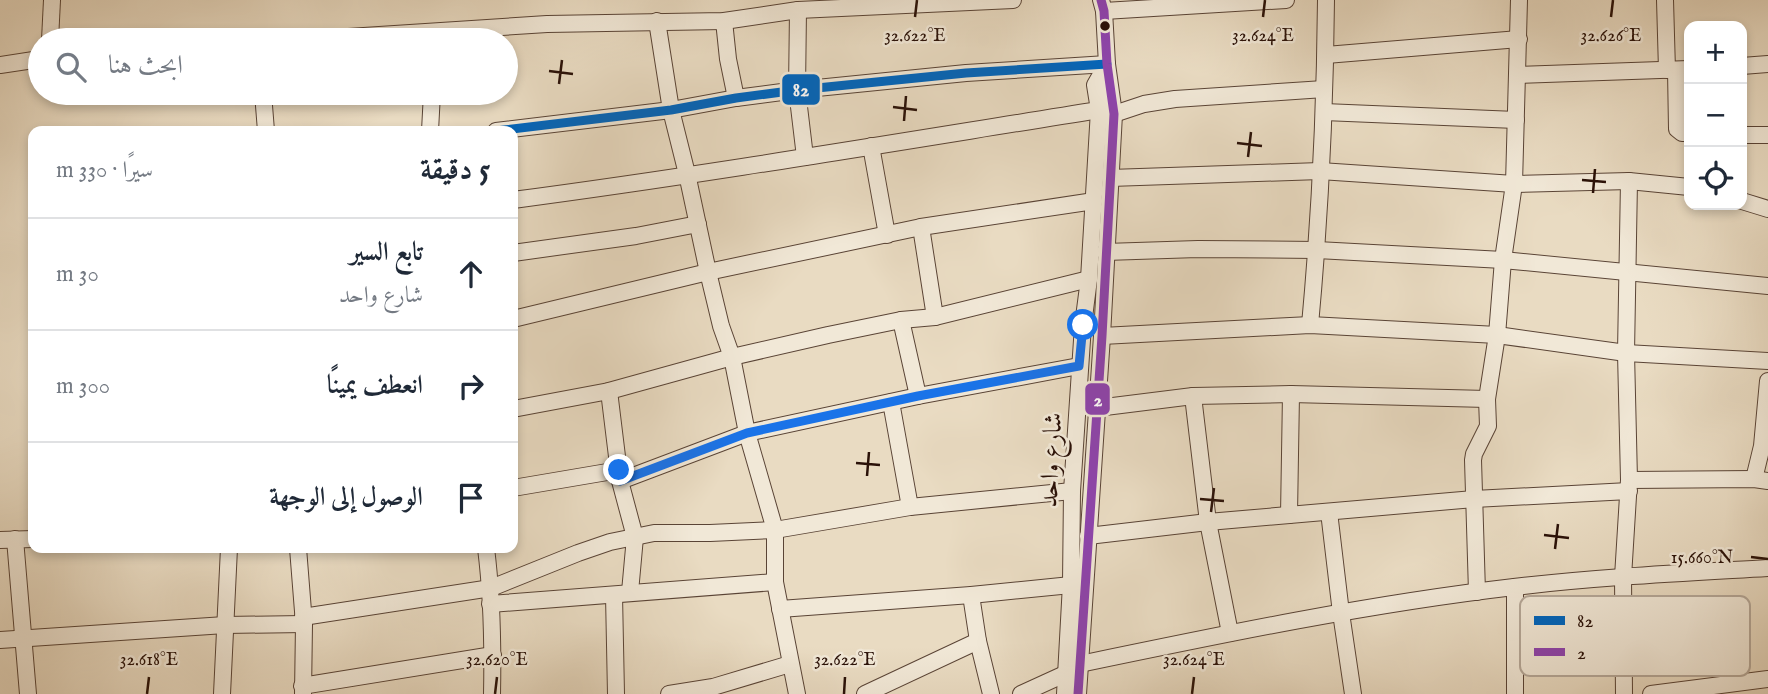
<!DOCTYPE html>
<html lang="ar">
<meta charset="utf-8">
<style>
body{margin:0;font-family:"IM FELL English",Amiri,serif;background:#f2f2f3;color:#1f2937;direction:rtl}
.controls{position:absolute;right:21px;top:21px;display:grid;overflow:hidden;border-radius:14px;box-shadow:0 4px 10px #0003}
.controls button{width:63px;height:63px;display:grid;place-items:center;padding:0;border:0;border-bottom:2px solid #e0e1e3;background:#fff;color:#1f2937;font:35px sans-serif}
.stop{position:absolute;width:21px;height:21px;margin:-16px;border:5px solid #1a73e8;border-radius:50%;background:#fff}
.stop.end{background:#1a73e8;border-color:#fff;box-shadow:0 2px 7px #0008}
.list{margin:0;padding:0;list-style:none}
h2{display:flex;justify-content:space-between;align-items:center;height:91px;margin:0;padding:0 28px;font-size:30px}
h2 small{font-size:23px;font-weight:400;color:#747a83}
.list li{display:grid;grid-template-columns:46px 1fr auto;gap:21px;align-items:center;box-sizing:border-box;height:112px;padding:0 28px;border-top:2px solid #e0e1e3}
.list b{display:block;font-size:26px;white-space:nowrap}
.list p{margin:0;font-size:23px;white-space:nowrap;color:#747a83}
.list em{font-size:23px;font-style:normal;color:#747a83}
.icon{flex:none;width:38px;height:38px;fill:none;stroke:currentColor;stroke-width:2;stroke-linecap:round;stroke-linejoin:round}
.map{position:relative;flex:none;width:1768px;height:694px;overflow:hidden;direction:ltr}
.search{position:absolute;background:#fff;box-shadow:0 4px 10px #0003;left:28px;top:28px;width:490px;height:77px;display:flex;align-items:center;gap:18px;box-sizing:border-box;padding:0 24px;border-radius:38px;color:#747a83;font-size:26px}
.panel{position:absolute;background:#fff;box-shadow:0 4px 10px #0003;left:28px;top:126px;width:490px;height:427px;border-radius:14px;direction:rtl}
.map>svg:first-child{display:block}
</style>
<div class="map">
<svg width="1768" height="694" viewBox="0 0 1768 694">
<rect width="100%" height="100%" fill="#e9dbc2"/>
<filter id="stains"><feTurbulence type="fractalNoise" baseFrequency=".00286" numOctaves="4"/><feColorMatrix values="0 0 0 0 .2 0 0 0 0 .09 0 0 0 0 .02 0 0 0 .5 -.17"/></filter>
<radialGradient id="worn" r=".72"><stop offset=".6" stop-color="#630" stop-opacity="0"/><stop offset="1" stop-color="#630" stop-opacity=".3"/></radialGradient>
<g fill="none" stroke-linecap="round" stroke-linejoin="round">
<defs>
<g id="minor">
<polyline points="1665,0 1667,70"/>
<polyline points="798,10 797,90 805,157"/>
<polyline points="1104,11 1286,0"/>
<polyline points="657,21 671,110 687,174 708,272 721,326 732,357 747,433 775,530 775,582 797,694"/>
<polyline points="724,21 728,59 736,98"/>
<polyline points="50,40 52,0"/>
<polyline points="302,40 547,24 724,21 798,10 1013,0"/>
<polyline points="1326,55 1519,39"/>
<polyline points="0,65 40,59"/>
<polyline points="1742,66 1768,64"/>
<polyline points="1676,70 1677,129 1682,133 1689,133"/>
<polyline points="1518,75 1689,69"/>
<polyline points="263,93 266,131"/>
<polyline points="1324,112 1516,120"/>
<polyline points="430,131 432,93"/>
<polyline points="496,131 671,110 736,98 797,90 966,73 1107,64"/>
<polyline points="1742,135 1768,135"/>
<polyline points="871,146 887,235"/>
<polyline points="1110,178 1320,171 1514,184 1629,181 1689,187"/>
<path d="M513,200c196,-26 391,-59 586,-90l15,4 30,-10 31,-5 149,-10"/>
<polyline points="1742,201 1768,209"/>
<polyline points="921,227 935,317"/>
<polyline points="1105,252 1198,249 1317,250 1503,260 1768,286"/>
<polyline points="513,253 636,236 698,224"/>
<polyline points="513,319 708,272 921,227 1094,201"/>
<polyline points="901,320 918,396"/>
<path d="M1310,325c10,-108 15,-217 16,-325"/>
<polyline points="1102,336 1310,325 1497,335 1626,353 1768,361"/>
<polyline points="609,391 620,481 635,537 630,592"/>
<polyline points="1193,396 1208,522 1230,633"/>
<polyline points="891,402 910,507"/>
<polyline points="1097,408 1193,396 1291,394 1487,399"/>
<polyline points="513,409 609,391 732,357 828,335 901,320 935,317 1089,279"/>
<polyline points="1754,479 1762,446 1768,381"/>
<polyline points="1629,480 1754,479 1768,481"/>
<polyline points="620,481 747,433 918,396 1079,366"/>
<polyline points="513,488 619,470"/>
<polyline points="1329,512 1341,613 1353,694"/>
<polyline points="1289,515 1291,394"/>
<polyline points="1088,536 1208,522 1474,499 1629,491"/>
<polyline points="15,539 28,694"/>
<polyline points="0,540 33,539"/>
<polyline points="298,548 304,624 303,694"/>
<path d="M486,548c6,48 7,97 6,146"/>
<polyline points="1477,592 1473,460 1474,454 1488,426 1487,399 1497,335 1503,260 1514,184 1519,0"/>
<polyline points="614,595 616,694"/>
<polyline points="971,595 978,641 991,694"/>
<polyline points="490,604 775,582"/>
<polyline points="780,609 971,595 1081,584"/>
<polyline points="303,617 491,588 578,553 610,542 654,533 710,533 775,530 910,507 1072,491"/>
<polyline points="0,640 225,625 304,624"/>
<path d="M1080,664c144,-30 288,-60 434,-77 84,-10 169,-14 254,-19"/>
<polyline points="302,686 493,655"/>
<polyline points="222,694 229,548"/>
<polyline points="669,694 713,687 790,664"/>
<polyline points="865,694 978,641"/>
<polyline points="1021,694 1067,673"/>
<polyline points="1065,694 1071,584 1072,491 1083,325 1089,279 1099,110 1095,85 1107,64"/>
<polyline points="1078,694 1102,336 1114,114 1107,64 1104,11 1101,0"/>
<polyline points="1515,694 1515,587"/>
<polyline points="1624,694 1623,577 1629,480 1626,353 1629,181"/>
<polyline points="1651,694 1768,679"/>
</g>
</defs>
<use href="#minor" stroke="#5a4436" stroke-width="18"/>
<use href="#minor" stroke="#f1e8d7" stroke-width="16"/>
<defs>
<polyline id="bus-1" points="496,131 671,110 736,98 797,90 966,73 1107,64"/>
<polyline id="bus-2" points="1078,694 1102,336 1114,114 1107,64 1104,11 1101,0"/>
</defs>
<use href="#bus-1" stroke="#f1e8d7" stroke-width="14"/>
<use href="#bus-2" stroke="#f1e8d7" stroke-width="14"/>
<use href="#bus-1" stroke="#0065bd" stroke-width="9"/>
<use href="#bus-2" stroke="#8e44ad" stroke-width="9"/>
</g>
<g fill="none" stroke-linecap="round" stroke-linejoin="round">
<polyline stroke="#1a73e8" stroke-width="9" points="619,470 620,481 747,433 918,396 1079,366 1083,325"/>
</g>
<path fill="none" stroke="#2a1108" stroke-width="2.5" d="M915,17l2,-17M1263,17l2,-17M1611,17l2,-17M549,71l24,3M559,84l3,-24M893,107l24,3M904,121l2,-25M1237,143l25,3M1248,157l3,-25M1582,180l24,2M1593,193l2,-24M856,463l24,2M867,476l2,-24M1200,499l24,2M1211,512l3,-24M1544,535l25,3M1555,549l3,-25M1751,557l17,2M147,694l2,-17M495,694l2,-17M844,694l1,-17M1192,694l2,-17"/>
<circle fill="#2a1108" stroke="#f1e8d7" stroke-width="2.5" cx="1105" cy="26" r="6"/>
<g text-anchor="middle" stroke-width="5" stroke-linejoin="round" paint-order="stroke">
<g font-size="26" fill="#2a1108" stroke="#f1e8d7">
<text transform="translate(1050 460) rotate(-87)" y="9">شارع واحد</text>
</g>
</g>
<rect x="1520" y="596" width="230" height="80" rx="10" fill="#f1e8d7" stroke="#b5a899" stroke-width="2"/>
<rect x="1534" y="616" width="31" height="9" fill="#0065bd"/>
<rect x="1534" y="648" width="31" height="8" fill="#8e44ad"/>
<g font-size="19" fill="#2a1108">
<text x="1577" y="627">82</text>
<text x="1577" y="659">2</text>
</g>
<g font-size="18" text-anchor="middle" fill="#2a1108" stroke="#f1e8d7" stroke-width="5" stroke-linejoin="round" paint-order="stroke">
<text x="915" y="41">32.622°E</text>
<text x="1263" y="41">32.624°E</text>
<text x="1611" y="41">32.626°E</text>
<text x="1702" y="563">15.660°N</text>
<text x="149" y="665">32.618°E</text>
<text x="497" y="665">32.620°E</text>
<text x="845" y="665">32.622°E</text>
<text x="1194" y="665">32.624°E</text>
</g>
<g stroke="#f1e8d7" stroke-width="2.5">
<rect x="781" y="73" width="40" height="33" rx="7" fill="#0065bd"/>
<rect x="1084" y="382" width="27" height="34" rx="7" fill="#8e44ad"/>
</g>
<g font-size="19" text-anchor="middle" font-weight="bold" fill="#fff">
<text x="801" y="96">82</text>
<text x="1098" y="406">2</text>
</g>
<rect width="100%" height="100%" filter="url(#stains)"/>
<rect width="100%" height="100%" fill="url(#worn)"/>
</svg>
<div class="controls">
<button>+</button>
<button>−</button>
<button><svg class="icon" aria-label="locate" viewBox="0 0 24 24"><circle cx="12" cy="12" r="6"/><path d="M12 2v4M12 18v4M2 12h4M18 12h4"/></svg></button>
</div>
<div class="stop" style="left:1083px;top:325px"></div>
<div class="stop end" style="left:619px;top:470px"></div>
<div class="search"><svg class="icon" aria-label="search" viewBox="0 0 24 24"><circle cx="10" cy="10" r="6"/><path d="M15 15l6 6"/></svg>ابحث هنا</div>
<section class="panel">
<h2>5 دقيقة<small>سيرًا · 330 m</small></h2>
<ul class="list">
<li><svg class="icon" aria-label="ahead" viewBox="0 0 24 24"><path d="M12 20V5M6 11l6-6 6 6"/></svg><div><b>تابع السير</b><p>شارع واحد</p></div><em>30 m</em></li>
<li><svg class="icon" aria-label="right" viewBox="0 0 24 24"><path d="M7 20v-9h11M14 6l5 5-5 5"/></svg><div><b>انعطف يمينًا</b></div><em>300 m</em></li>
<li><svg class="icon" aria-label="arrive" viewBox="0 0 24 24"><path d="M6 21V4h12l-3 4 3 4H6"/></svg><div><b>الوصول إلى الوجهة</b></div></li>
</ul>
</section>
</div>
